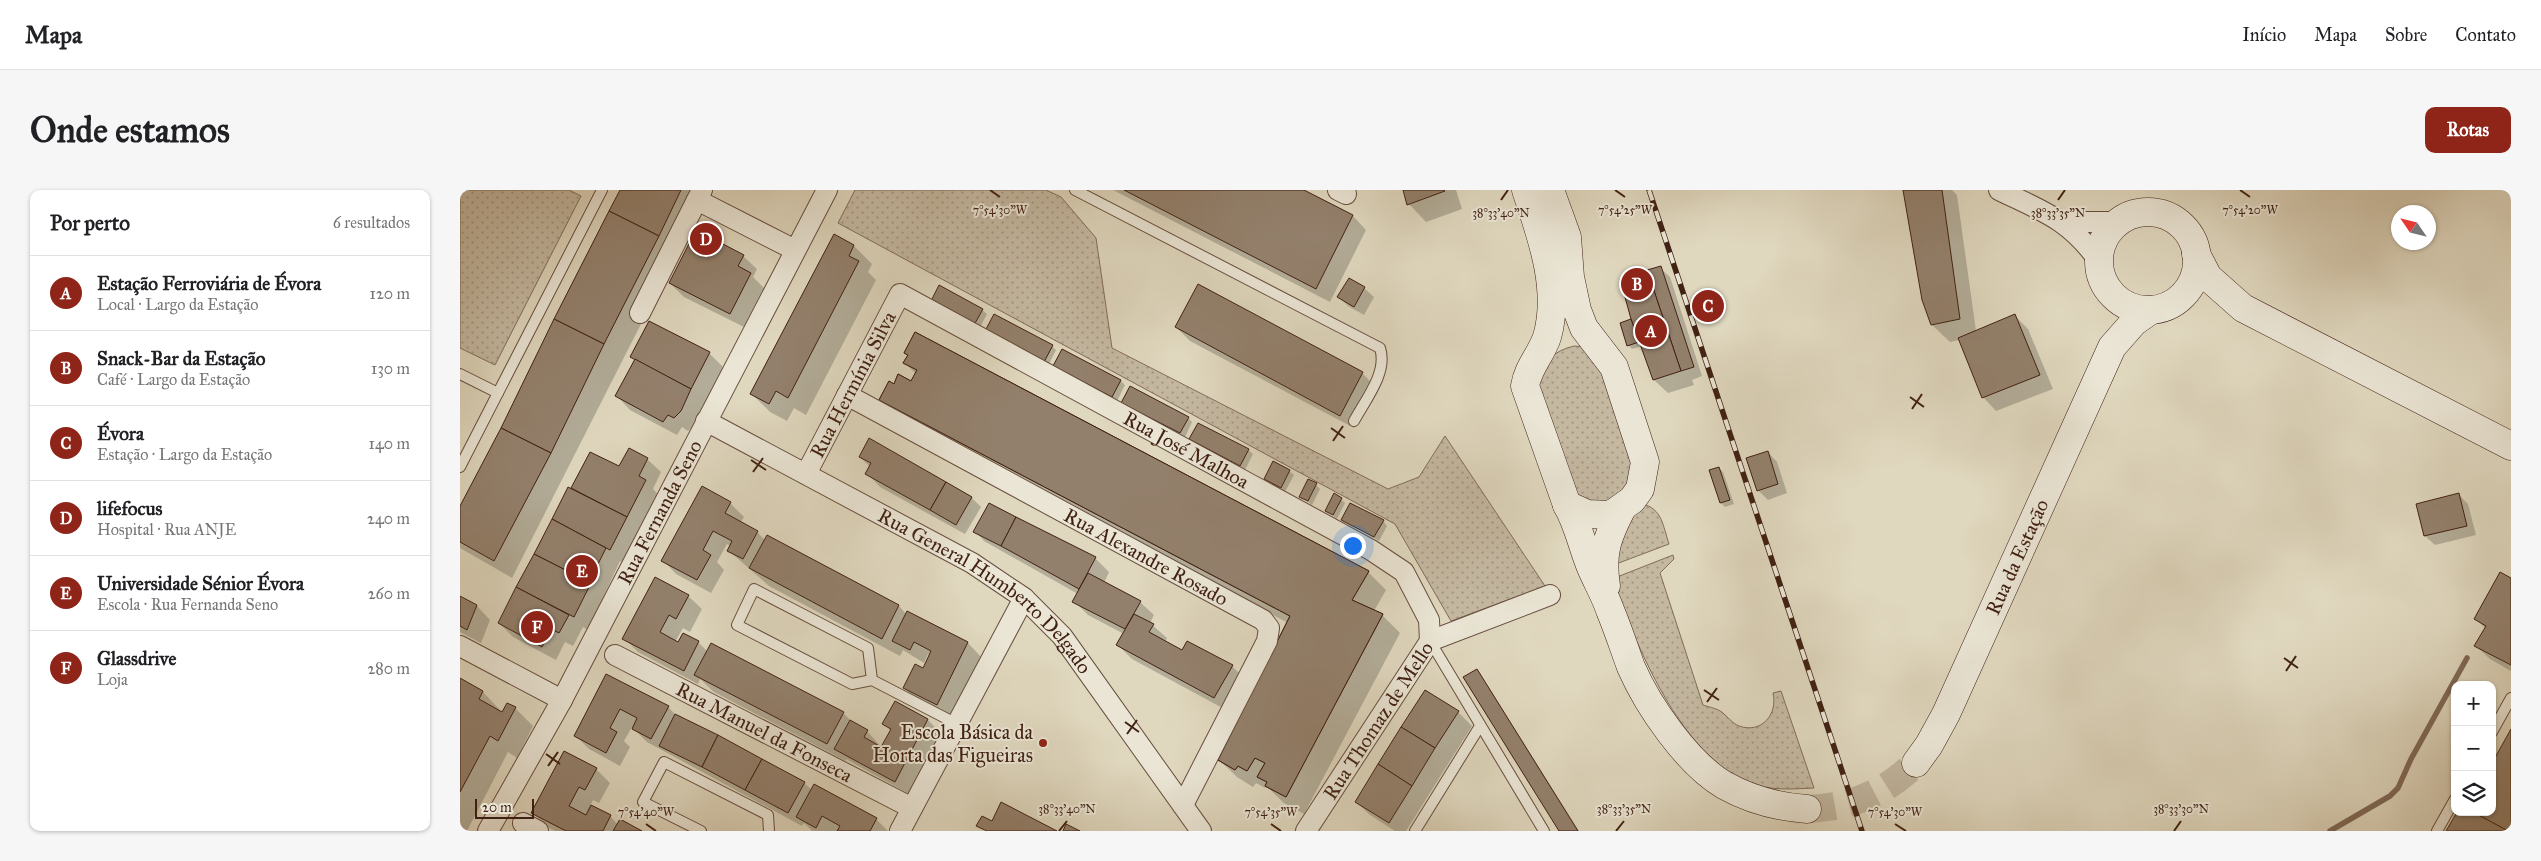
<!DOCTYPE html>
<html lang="pt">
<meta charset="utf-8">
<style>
body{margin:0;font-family:"IM FELL Great Primer",serif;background:#f6f6f6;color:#202124}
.controls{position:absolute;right:15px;bottom:15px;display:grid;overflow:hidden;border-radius:10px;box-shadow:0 1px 4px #0004}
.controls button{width:45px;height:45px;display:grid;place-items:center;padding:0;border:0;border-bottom:1px solid #e0e0e0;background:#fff;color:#202124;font:25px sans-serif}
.compass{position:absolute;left:1931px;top:15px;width:45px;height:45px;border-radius:50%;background:#fff;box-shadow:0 1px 4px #0004;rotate:305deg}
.scale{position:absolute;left:15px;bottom:12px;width:59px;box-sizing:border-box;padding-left:5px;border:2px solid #412113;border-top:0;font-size:14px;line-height:18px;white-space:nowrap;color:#412113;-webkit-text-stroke:4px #eae5d5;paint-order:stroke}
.you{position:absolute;left:892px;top:355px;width:18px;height:18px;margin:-12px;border:4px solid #fff;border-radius:50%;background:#1a73e8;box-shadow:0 0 0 8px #1a73e833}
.badge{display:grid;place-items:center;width:32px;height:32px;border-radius:50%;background:#8f2418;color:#fff;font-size:16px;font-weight:700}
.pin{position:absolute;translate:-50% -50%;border:2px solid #fff;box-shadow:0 1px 5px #0006}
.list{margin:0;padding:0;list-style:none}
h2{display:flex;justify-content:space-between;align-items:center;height:65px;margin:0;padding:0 20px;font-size:21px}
h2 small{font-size:16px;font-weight:400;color:#757577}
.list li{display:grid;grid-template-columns:32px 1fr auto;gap:15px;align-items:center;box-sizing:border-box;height:75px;padding:0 20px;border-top:1px solid #e0e0e0}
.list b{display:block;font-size:19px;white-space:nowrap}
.list p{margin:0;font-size:16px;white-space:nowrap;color:#757577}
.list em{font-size:16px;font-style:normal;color:#757577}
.icon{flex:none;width:28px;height:28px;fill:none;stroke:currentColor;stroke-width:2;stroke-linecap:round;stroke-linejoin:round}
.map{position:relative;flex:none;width:2051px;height:641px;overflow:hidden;border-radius:10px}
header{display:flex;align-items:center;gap:30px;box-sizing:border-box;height:70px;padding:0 25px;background:#fff;border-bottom:1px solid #e0e0e0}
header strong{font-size:24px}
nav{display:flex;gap:28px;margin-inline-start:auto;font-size:18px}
.intro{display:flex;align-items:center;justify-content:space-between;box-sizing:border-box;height:120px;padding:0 30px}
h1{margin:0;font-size:35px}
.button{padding:12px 22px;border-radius:10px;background:#8f2418;color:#fff;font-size:18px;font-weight:700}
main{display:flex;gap:30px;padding:0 30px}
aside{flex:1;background:#fff;border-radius:10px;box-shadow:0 1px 4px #0004}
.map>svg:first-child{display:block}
</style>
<header>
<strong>Mapa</strong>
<nav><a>Início</a><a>Mapa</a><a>Sobre</a><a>Contato</a></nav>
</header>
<div class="intro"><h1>Onde estamos</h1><a class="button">Rotas</a></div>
<main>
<aside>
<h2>Por perto<small>6 resultados</small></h2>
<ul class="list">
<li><span class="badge">A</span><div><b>Estação Ferroviária de Évora</b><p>Local · Largo da Estação</p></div><em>120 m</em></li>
<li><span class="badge">B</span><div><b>Snack-Bar da Estação</b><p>Café · Largo da Estação</p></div><em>130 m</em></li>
<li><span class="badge">C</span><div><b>Évora</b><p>Estação · Largo da Estação</p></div><em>140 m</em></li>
<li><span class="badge">D</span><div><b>lifefocus</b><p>Hospital · Rua ANJE</p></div><em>240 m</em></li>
<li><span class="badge">E</span><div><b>Universidade Sénior Évora</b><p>Escola · Rua Fernanda Seno</p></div><em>260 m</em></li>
<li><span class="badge">F</span><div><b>Glassdrive</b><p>Loja</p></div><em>280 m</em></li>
</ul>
</aside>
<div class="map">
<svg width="2051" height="641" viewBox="0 0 2051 641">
<defs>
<pattern id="grass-dots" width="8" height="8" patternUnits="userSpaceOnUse" patternTransform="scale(1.25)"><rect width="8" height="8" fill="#c4b8a1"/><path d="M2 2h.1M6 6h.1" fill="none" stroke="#a19582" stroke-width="1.8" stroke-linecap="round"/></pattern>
</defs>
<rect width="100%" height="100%" fill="#dfd7be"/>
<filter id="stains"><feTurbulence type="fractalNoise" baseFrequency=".004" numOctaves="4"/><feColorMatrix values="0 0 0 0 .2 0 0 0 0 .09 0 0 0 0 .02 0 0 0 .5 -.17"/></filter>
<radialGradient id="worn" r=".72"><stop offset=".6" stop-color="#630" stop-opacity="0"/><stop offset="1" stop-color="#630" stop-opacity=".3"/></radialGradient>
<g fill="url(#grass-dots)" stroke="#826c5a">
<polygon points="0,0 109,0 121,6 35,175 0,158"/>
<polygon points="395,0 586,0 601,7 636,48 652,158 928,299 959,287 985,246 1085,396 991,431 935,334 378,33"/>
<path d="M1114,156l12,1 14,11 39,103 -21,43 -37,3 -48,-129c13,-17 20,-27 41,-32z"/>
<path d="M1182,314c20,4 21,22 27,40l-61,23 2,-19z"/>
<path d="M1213,365l1,4 -14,14 43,132c6,2 17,4 21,9 6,5 8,9 15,12 23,8 39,-12 34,-33l8,-2 33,97c-21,1 -44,3 -64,-5 -71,-29 -113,-137 -138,-204z"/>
</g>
<g fill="#0003">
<polygon points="161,0 242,0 216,65 52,388 0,358 0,319"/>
<polygon points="653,0 841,0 893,26 906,40 870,112"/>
<polygon points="944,0 996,0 1002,19 966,32 949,14"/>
<polygon points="1444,0 1492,0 1497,5 1516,141 1554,125 1568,139 1593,199 1536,221 1523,207 1500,150 1490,152 1472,135"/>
<polygon points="374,46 394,56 412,74 408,82 416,90 346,225 334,218 327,231 310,222 292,204"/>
<polygon points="283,66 297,79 293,87 304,98 284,137 224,107 210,93"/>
<polygon points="1200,78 1210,87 1242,186 1232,190 1234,195 1208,203 1194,190 1182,156 1172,159 1168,155 1161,134 1173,130"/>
<polygon points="889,89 904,98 914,107 904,125 888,116 879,107"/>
<polygon points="476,117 522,120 527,124 519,139"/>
<polygon points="190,132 249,163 263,177 234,235 228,241 222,237 217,245 170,220 157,206 176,170"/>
<polygon points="716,137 902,183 916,197 894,238 730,151"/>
<polygon points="531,145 592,156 596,160 588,176"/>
<polygon points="602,161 661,191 665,195 657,211 599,180"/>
<polygon points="445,173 908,382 926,400 914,421 922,425 940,443 844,624 824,613 806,596 805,598 796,593 793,597 777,587 759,570 828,433 438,228 420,210 434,195 452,193 456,184"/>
<polygon points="663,213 728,228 732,232 725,247"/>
<polygon points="730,249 788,260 793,264 785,280"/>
<polygon points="1308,262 1317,272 1327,303 1308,310 1298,300"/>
<polygon points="130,263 159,278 187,269 201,282 193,299 199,305 164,373 160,371 128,440 123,437 113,456 105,452 96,470 53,447 39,433 109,299 111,300"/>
<polygon points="400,267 485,294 512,308 521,317 505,344 420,297 407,283 410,277"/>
<polygon points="1259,278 1263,282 1274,314 1265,317 1261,313"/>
<polygon points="829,281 834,285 825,302 805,289"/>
<polygon points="856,295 860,299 852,315 840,306"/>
<polygon points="1999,305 2008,314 2016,345 1975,355 1965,346 1958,315"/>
<polygon points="881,309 885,313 877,329 866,320"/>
<polygon points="270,313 284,327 280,333 297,342 306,351 308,347 439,416 446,424 447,422 508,453 521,467 491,528 458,512 445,498 463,480 470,466 468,464 464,473 443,460 440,466 309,396 268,360 271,356 267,354 257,372 264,380 251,403 216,384 203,370"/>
<polygon points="882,330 923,331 927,336 919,351"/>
<polygon points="515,341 635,368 649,382 644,393 680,412 694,425 690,433 707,448 705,452 722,461 727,452 772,476 786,490 768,521 672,469 658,455 664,444 628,425 614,411 618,404 524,351"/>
<polygon points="2051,390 2051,481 2030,469 2016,456 2026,439 2016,429"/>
<polygon points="228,406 242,419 230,442 223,438 215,452 219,454 238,452 248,462 251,455 383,523 394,533 407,541 422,558 431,541 423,534 435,512 468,530 481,544 449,604 386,569 386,571 254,502 240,489 238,494 178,462 164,448"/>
<polygon points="0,407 17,416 30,430 21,453 0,442"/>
<polygon points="1017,480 1021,485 1119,641 1100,641"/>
<polygon points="147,485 208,517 217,526 344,593 352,600 416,629 428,641 352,641 344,633 342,636 187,552 172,537 164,551 170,557 160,576 129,559 115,545"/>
<polygon points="0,490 23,502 40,520 39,522 42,524 55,518 73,536 57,568 48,562 7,641 0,641"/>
<polygon points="998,522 1012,536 946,641 935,641 910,625 896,612"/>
<polygon points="136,579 150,593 139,613 133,610 130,616 150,626 158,635 179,641 95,641 87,637 73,623"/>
</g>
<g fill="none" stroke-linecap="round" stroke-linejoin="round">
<polyline stroke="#7f6957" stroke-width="5.5" points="1870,641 1930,606 1938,598 1951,569 2007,468"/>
</g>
<g fill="#93806c" stroke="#412113" fill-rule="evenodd">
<polygon points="160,0 221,0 199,46 149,21"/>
<polygon points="664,0 844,0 893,25 856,99"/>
<polygon points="943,0 984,0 985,1 947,15"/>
<polygon points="1443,0 1482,0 1500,129 1471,135 1462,110"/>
<polygon points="149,21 199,46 144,154 94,129"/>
<polygon points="236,40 284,65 278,76 291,83 270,124 209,93"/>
<polygon points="374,44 394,55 389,66 399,71 328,208 316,201 309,214 290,204"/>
<polygon points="1201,76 1234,177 1221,181 1187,80"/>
<polygon points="1187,80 1221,181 1193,190 1171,129 1160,89"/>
<polygon points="889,88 905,97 894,117 877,107"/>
<polygon points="738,94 903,182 880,226 715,137"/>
<polygon points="479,95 523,119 514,135 470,113"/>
<polygon points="534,124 593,155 584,172 525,141"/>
<polygon points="1555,124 1580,185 1522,208 1498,148"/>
<polygon points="94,129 144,154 91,263 41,238"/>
<polygon points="1171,129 1179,152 1167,156 1160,133"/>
<polygon points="189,131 250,162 231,199 170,167"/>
<path d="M455,142l454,239 -17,29 31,14 -97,183 -21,-11 2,-4 -10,-5 8,-14 -10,-5 -8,13 -9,-5 -3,4 -17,-10 72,-144 -411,-216 10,-19 5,3 4,-10 13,7 6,-11 -14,-7 5,-8 -4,-2zM494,177l23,12 -6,11 4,1 -4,8 14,8 -5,10 -15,-8 -4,9 -5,-3 -4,12 -23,-11 6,-12 -4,-1 4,-9 -14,-8 5,-11 14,8 5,-9 5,2zM562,213l22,12 -5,10 4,2 -4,8 13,8 -4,10 -15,-8 -5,9 -4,-3 -5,12 -22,-12 5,-11 -4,-2 4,-8 -14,-8 6,-11 13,8 5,-9 5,2zM629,249l23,12 -6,11 4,1 -4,8 14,8 -5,10 -15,-8 -4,9 -4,-2 -6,11 -22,-11 6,-12 -5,-1 5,-9 -15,-8 6,-11 14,8 5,-9 5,2zM698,285l22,12 -5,10 4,2 -4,8 15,7 -6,11 -15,-8 -5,9 -4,-2 -5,10 -22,-11 6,-11 -4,-2 5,-9 -15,-7 5,-10 14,7 4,-10 5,3zM765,322l23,11 -5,11 3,2 -4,7 15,8 -6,11 -15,-8 -4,9 -4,-2 -6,10 -21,-11 5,-12 -4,-1 5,-9 -15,-8 5,-10 14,7 5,-9 5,3zM832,357l23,12 -5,10 4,2 -4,8 14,7 -5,11 -15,-8 -5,9 -4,-2 -6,10 -21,-11 6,-11 -4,-2 5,-9 -15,-8 5,-10 13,7 5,-9 5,3zM869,432l10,5 -7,14 8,5 -2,4 9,5 -13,23 -10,-6 -2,4 -8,-4 -8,14 -10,-6 8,-15 -9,-5 2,-4 -10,-6 12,-21 11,6 3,-4 8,5zM834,498l10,5 -7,13 9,5 -3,6 9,4 -13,23 -10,-6 -2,4 -7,-4 -8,14 -11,-6 8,-15 -8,-5 2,-4 -10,-6 11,-21 12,6 2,-4 8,5z"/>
<polygon points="455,142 909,381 892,410 923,424 826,607 805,596 807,592 797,587 805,573 795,568 787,581 778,576 775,580 758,570 830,426 419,210 429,191 434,194 438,184 451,191 457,180 443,173 448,165 444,163"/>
<polygon points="602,159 661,190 652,207 593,176"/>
<polygon points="175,169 231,199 221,221 214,228 208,225 203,232 155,206"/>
<polygon points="670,196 729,227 720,243 661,213"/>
<polygon points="738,233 789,259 780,276 729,249"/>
<polygon points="41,238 91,263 34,371 0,352 0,316"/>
<polygon points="409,248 486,292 470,320 405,284 411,273 399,267"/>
<polygon points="169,258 188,268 179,286 186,290 167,327 111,298 130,262 159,276"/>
<polygon points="1308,261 1318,294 1297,301 1286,268"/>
<polygon points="813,271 830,280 821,298 804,289"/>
<polygon points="1259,277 1270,310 1260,313 1249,280"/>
<polygon points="848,289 857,293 848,311 839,307"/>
<polygon points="486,292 512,307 496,335 470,320"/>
<polygon points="242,296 271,312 265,323 298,341 283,369 267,361 272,351 253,341 243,360 251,365 237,390 201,371"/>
<polygon points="108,297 167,327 150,360 92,329"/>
<polygon points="874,303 882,308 873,325 865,321"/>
<polygon points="1999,303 2007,336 1964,346 1956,314"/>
<polygon points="529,313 556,327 541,356 513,342"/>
<polygon points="890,313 924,330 914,347 881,330"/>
<polygon points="556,327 636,367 619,399 541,356"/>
<polygon points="92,329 146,358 129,392 74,364"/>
<polygon points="307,345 439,415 422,449 289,378"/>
<polygon points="74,364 131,393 114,427 56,397"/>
<polygon points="2040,382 2051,388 2051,475 2014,456 2026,436 2014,429"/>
<polygon points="628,383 681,411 665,439 612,412"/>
<polygon points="195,387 229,405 216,429 209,425 200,442 218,452 223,443 239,451 224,481 162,449"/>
<polygon points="56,397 109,425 99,443 91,439 82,457 38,433"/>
<polygon points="0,406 17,415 7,440 0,436"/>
<polygon points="447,421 508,452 477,515 443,498 455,474 463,478 471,461 454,452 450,460 432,451"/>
<polygon points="674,424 694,434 689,442 722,460 727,451 773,475 754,508 656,455"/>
<polygon points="251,453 384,522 367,554 234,485"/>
<polygon points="1017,479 1118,641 1099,641 1003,487"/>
<polygon points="146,484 209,516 191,549 172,539 177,528 160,519 150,538 157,542 146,563 114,546"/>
<polygon points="0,488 23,501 19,509 42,522 47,513 56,517 38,551 30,546 0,602"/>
<polygon points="965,500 999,521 975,558 941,537"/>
<polygon points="435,511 468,529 435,592 374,559 390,530 408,540 404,547 421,557 431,539 422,534"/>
<polygon points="215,524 258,545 242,577 199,556"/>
<polygon points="941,537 975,558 952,596 918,574"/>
<polygon points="2051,539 2051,634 2048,641 2013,622 2032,622 2032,573"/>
<polygon points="258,545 302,569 285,600 242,577"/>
<polygon points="104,561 137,578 125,600 119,597 109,616 126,625 131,615 151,625 143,641 106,641 71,623"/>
<polygon points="302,569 345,592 328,623 285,600"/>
<polygon points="918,574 952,596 929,633 895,612"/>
<polygon points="354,594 417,628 410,641 377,641 380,636 362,626 356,638 336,627"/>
<polygon points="541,612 597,641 527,641 516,636 522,626 532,631"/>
<polygon points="1997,622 2013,622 2048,641 1986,641"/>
<polygon points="160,629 182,641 153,641"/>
<polygon points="606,634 620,641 603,641"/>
</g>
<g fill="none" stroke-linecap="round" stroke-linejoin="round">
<path stroke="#bfb39c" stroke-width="28" stroke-dasharray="28 14" stroke-linecap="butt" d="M1347,619c46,-2 76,-15 109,-46"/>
<defs>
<g id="lane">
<path d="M615,0l305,158c8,24 -14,51 -26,73"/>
<polyline points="0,184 38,203"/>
<polyline points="0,277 142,0"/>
<polyline points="970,451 1084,641"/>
<polyline points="412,490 392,494 277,435 294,399 408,458 412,490 497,534"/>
<polyline points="2032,542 2051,508"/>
<polyline points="241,641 183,612 204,572 308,625 309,641"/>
<polyline points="955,641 1020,536"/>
<polyline points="1977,641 1995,609"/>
</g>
<g id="street">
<polyline points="878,0 886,4"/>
<path d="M1539,0c43,21 70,29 99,70"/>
<polyline points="237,10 335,60"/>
<polyline points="1604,32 1657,32"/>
<polyline points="180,123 242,0"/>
<path id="s1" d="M387,205l416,225 6,8 -2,13 -84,164"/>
<path id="s2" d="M246,231l266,142 52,35 38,38 139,195"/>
<path id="s3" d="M346,284l94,-180 471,256 33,22 25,48 1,21"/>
<polyline points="0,456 102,510"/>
<path id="s4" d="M155,465l297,153"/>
<polyline points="63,633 78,641"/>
<path id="s5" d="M28,641l74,-131 265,-510"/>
<polyline points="440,641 564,408"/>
<path id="s6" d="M846,641l124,-190 120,-46"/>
</g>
<g id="secondary">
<path d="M1066,0c15,45 35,99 21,147 -6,18 -19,30 -22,49l42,119 20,9 24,1 21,-15 8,-11 5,-27 -31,-95 -30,-39 -7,-18 -7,-33 -3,-40 -17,-47"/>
<circle cx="1688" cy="71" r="49"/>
<polyline points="1736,64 1748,87 1783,118 2051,256"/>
<path d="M1107,315c11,19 15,40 23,60 6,15 15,30 20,45 8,19 14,38 21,57 17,39 56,96 93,118 25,14 55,22 83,24"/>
<path d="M1146,396c-5,-33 1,-49 16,-78"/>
<path id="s7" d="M1456,573l13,-18 17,-31 166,-367 22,-25 17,-12"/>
</g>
</defs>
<use href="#lane" stroke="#684e3e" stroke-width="12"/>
<use href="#street" stroke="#684e3e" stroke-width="22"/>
<use href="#secondary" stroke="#412113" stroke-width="29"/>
<use href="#lane" stroke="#eae5d5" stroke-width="10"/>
<use href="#street" stroke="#eae5d5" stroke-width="20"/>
<use href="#secondary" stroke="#eae5d5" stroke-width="28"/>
<defs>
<polyline id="rail" points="1189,0 1402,641"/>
</defs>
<use href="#rail" stroke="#412113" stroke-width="5.5"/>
<use href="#rail" stroke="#eae5d5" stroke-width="4" stroke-dasharray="11" stroke-linecap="butt"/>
</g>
<path fill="none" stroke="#412113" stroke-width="2" d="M530,0l10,7M1155,0l10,7M1780,0l10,7M1041,10l7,-10M1598,10l7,-10M1450,207l14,10M1452,219l10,-15M871,238l14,10M873,251l10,-15M291,270l15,10M293,282l10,-14M1824,468l14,10M1826,481l10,-15M1244,500l15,10M1247,512l10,-14M665,532l14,10M667,544l10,-14M86,564l14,10M88,576l10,-14M186,634l10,7M811,634l10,7M1435,634l11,7M599,641l8,-10M1156,641l8,-10M1714,641l7,-10"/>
<circle fill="#8f2418" stroke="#eae5d5" stroke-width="2" cx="583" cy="553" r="5"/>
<g text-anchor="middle" stroke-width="4" stroke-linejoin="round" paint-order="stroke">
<g font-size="20" fill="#412113" stroke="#eae5d5">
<text dy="7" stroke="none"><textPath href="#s3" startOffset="101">Rua Hermínia Silva</textPath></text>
<text dy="7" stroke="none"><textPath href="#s3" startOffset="529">Rua José Malhoa</textPath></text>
<text dy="7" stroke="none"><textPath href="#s5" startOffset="362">Rua Fernanda Seno</textPath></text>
<text dy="7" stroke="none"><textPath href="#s1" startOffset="340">Rua Alexandre Rosado</textPath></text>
<text dy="7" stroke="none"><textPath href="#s7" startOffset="230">Rua da Estação</textPath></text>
<text dy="7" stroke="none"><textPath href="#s2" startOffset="329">Rua General Humberto Delgado</textPath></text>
<text dy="7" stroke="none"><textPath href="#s6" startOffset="132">Rua Thomaz de Mello</textPath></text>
<text dy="7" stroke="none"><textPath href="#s4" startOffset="168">Rua Manuel da Fonseca</textPath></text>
</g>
<g font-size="20" fill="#412113" stroke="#eae5d5" text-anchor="end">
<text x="573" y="549">Escola Básica da<tspan x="573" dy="23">Horta das Figueiras</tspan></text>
</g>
</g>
<g font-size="12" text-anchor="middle" fill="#412113" stroke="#eae5d5" stroke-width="4" stroke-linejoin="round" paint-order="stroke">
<text x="540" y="24">7°54'30"W</text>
<text x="1165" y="24">7°54'25"W</text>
<text x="1790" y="24">7°54'20"W</text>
<text x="1041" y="27">38°33'40"N</text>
<text x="1598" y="27">38°33'35"N</text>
<text x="607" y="623">38°33'40"N</text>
<text x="1164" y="623">38°33'35"N</text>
<text x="1721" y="623">38°33'30"N</text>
<text x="186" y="626">7°54'40"W</text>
<text x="811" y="626">7°54'35"W</text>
<text x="1435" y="626">7°54'30"W</text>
</g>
<rect width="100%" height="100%" filter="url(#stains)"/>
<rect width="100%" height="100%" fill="url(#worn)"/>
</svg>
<div class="controls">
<button>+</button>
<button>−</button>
<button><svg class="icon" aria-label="layers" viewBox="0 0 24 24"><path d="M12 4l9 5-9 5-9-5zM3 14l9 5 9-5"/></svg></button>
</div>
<svg class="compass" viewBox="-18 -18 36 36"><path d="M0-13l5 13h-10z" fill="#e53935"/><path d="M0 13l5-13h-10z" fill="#757577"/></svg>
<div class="scale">20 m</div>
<div class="you"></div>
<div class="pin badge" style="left:1191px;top:141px">A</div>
<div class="pin badge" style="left:1177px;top:94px">B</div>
<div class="pin badge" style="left:1248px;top:116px">C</div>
<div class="pin badge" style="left:246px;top:49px">D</div>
<div class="pin badge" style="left:122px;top:381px">E</div>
<div class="pin badge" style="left:77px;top:437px">F</div>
</div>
</main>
